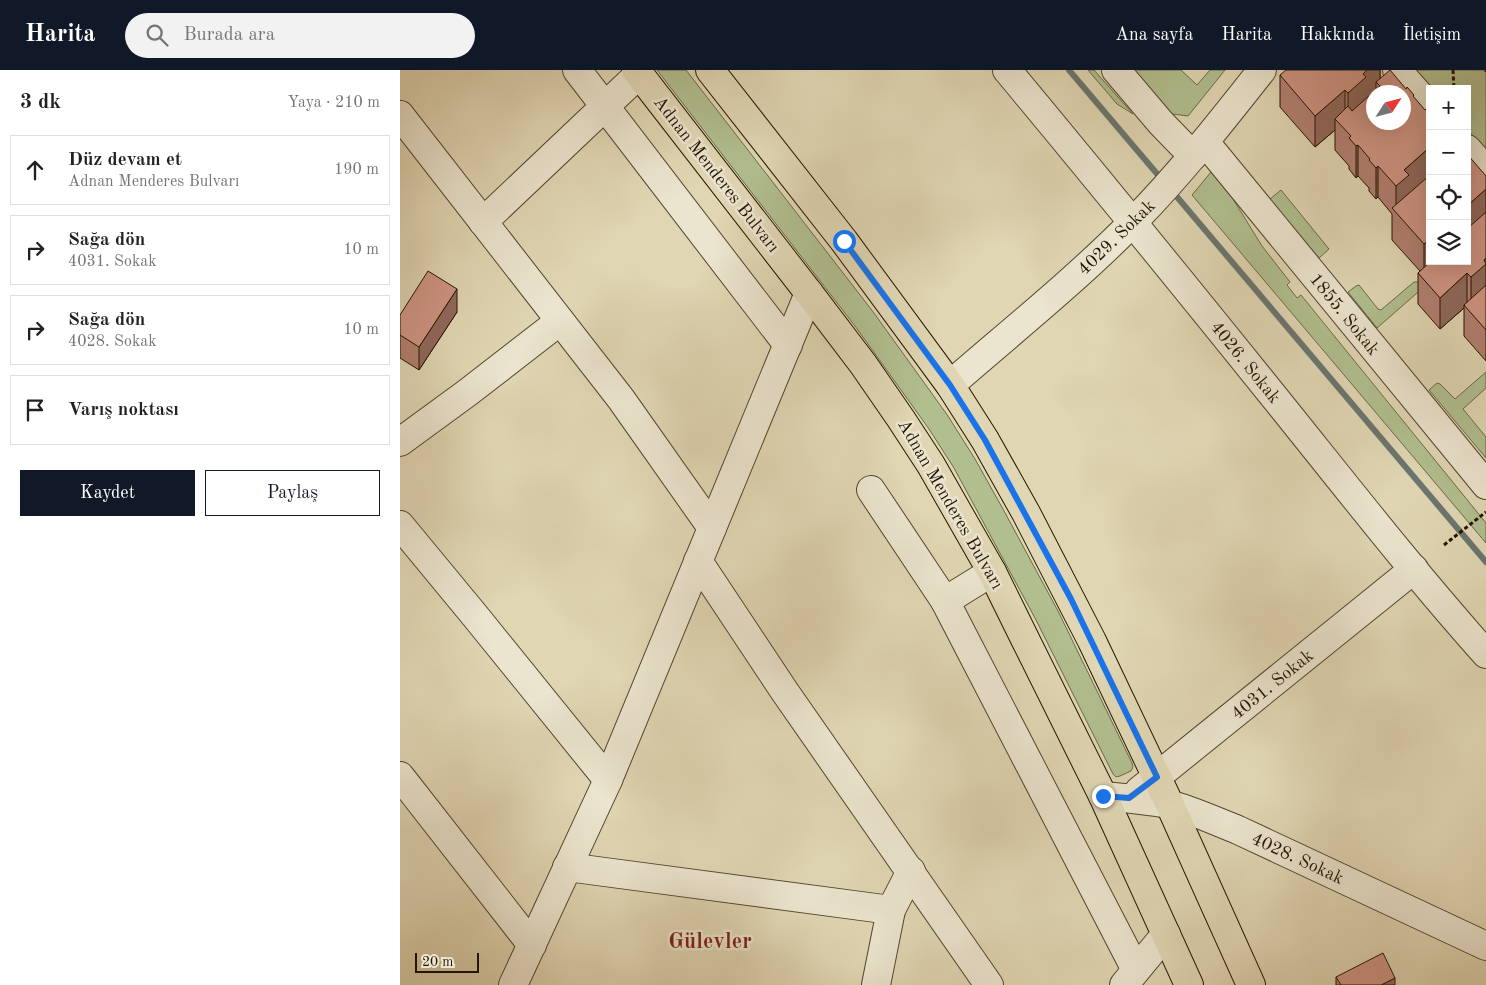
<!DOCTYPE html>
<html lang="tr">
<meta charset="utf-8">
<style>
body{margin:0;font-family:"Old Standard TT",serif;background:#f2f2f2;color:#202124}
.controls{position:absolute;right:15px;top:15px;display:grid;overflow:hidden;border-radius:0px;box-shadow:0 5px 20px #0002}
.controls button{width:45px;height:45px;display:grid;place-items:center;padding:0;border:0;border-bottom:1px solid #e0e0e0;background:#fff;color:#202124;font:25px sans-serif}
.compass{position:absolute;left:966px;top:15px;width:45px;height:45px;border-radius:50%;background:#fff;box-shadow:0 5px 20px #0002;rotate:54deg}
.scale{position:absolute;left:15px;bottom:12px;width:64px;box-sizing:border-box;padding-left:5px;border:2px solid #241501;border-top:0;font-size:14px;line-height:18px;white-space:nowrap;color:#241501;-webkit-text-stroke:4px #ebe4ce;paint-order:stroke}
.stop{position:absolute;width:15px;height:15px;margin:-11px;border:4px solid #1a73e8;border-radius:50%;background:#fff}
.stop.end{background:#1a73e8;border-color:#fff;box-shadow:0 1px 5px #0008}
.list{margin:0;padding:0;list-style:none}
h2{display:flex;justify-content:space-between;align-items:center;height:65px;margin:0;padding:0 20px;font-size:21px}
h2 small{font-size:16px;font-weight:400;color:#757577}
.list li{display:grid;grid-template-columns:32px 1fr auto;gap:15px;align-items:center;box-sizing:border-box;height:70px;margin:0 10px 10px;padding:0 10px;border:1px solid #e0e0e0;border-radius:0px}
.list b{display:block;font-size:19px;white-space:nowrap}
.list p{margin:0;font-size:16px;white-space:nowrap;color:#757577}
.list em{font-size:16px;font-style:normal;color:#757577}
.actions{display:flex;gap:10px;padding:15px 20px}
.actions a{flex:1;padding:11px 0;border:1px solid #111827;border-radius:0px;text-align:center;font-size:18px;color:#111827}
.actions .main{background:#111827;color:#fff}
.icon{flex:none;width:28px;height:28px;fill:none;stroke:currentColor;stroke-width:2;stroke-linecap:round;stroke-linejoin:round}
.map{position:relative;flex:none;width:1086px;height:915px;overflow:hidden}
header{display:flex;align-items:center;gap:30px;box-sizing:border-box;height:70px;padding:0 25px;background:#111827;color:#fff}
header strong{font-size:24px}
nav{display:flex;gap:28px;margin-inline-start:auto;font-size:18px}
.search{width:350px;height:45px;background:#f2f2f2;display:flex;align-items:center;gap:12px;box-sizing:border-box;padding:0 18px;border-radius:28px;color:#757577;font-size:19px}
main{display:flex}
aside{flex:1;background:#fff}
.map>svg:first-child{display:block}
</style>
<header>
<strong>Harita</strong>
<div class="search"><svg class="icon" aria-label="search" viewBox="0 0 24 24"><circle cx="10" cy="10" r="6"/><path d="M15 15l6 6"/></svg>Burada ara</div>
<nav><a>Ana sayfa</a><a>Harita</a><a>Hakkında</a><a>İletişim</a></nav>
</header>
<main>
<aside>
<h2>3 dk<small>Yaya · 210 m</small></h2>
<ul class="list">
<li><svg class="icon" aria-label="ahead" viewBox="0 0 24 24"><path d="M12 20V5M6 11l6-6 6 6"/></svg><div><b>Düz devam et</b><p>Adnan Menderes Bulvarı</p></div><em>190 m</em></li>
<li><svg class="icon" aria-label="right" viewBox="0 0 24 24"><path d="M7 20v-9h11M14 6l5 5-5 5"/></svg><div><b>Sağa dön</b><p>4031. Sokak</p></div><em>10 m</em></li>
<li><svg class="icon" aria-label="right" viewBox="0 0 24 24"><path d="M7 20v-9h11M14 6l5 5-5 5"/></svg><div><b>Sağa dön</b><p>4028. Sokak</p></div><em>10 m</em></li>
<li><svg class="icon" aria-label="arrive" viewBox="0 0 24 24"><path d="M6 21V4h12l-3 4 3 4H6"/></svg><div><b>Varış noktası</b></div></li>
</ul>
<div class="actions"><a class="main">Kaydet</a><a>Paylaş</a></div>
</aside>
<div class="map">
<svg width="1086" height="915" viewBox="0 0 1086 915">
<rect width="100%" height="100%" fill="#e0d6b3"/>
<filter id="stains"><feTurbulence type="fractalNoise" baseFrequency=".004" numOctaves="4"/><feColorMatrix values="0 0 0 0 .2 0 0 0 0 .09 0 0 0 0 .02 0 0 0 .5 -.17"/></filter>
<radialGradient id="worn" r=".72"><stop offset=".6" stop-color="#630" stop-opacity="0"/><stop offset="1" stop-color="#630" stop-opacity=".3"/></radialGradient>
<g fill="#b1be8e" stroke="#6a6a48">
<polygon points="257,0 286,0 474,243 548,346 575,389 603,439 658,541 732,693 733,697 731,701 720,706 716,707 713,704 636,550 554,398 529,359 455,256"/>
<polygon points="688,0 694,0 733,44 717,34"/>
<polygon points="729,0 781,0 797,15 810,0 825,0 788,46 765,43"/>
<polygon points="1015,0 1086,0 1086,81 1067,59 1067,19 1032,19"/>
<polygon points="811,102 833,129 862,176 890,212 887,215 897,228 901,225 1086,453 1086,473 792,125"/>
<polygon points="881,120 929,179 919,188 870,129"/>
<polygon points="1014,212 1018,212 1024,217 977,258 948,222 956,216 959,215 978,239 981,240"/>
<polygon points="1086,302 1086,318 1063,339 1086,367 1086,388 1029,320 1037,313 1040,314 1055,329"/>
</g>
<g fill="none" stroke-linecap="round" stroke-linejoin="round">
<g stroke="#6a766f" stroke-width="6">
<polyline points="669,0 764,112"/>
<polyline points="772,121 1086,492"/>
</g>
<defs>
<g id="minor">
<polyline points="177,0 388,275"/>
<path d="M607,0c89,107 177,215 264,323 71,88 140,177 215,261"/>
<polyline points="716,0 761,53 793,86"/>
<polyline points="997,0 1030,37"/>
<polyline points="0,45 221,329 312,458"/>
<polyline points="805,72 1086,415"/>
<polyline points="1067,79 1086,100"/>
<polyline points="83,152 239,4"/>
<path d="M550,315c62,-54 127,-106 184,-164 47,-48 87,-99 128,-151"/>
<polyline points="0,372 67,323 160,251"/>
<polyline points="471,420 545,531 592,502"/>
<polyline points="0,455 76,547 208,710"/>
<polyline points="298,491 385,622 589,915"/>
<polyline points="545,531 736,900"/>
<polyline points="0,706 132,875"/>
<polyline points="739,721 1014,499"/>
<path d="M703,726c22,2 44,4 65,8 24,6 47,17 70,26l248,116"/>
<polyline points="167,797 491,840"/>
<polyline points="113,915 208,710 409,223"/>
<polyline points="476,915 491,840 511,801"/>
<polyline points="724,915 766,864"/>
</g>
<g id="major">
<polyline points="236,0 409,223 463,294 501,349 531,395 592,502 626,571 703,726 789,915"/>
<polyline points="310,0 444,171 550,315 585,370 626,443 692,571 770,735 851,915"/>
</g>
</defs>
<use href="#minor" stroke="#53452e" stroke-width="30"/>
<use href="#major" stroke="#241501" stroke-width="30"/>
<g stroke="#241501" stroke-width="3" stroke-dasharray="4 2.5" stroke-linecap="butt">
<polyline points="1053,0 1054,19"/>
<polyline points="1086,0 1086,2"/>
<polyline points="1044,475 1086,442"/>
</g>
<use href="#minor" stroke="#ebe4ce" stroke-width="28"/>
<use href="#major" stroke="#e0d6b3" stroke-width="28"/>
</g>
<g fill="#b28072" stroke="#241501">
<polygon points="980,0 980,8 1014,28 1030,191 1086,106 1086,291 1064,266 1064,238 1040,259 1018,234 1018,203 1020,201 992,170 992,144 978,127 976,129 969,121 969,118 958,106 956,108 949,99 949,96 935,80 935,60 915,77 880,37 880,5"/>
<polygon points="57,242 19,300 0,288 0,245"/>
<polygon points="936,907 995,915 936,915"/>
</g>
<g fill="#91685c" stroke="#241501">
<polygon points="967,0 980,0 980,20 980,16 976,12 976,22 948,55 948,23 963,4"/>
<polygon points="945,20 945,51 935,49 935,60 915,77 915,46"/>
<polygon points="958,75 958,106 956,108 956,76"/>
<polygon points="1030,77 1030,108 996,142 996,116 1004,100"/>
<polygon points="978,96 978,127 976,129 976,98"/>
<polygon points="1086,119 1086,151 1067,167 1067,136"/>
<polygon points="1030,169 1030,191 1040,191 1024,205 1024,174"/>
<polygon points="1086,188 1086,225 1071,238 1071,207"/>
<polygon points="1067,203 1067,235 1064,235 1064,238 1040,259 1040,228"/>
<polygon points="57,219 57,242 19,300 19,277"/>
<polygon points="995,908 995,915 981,915"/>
</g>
<g fill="#cf9584" stroke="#241501" fill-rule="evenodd">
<polygon points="886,0 967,0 963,4 966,7 948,23 945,20 915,46 880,5"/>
<path d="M990,0l16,19 1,-2 7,8 -1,1 12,14 2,-1 3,3v35l-26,23 5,5 -13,11 -18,-20 -2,2 -7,-8 1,-1 -12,-14 -2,1 -7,-8 2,-2 -16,-17 13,-13 4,5 28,-25 -4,-4zM974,22h30v30h-30z"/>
<polygon points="1067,84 1086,106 1086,119 1067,136"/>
<polygon points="1030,105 1030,169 1024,174 992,138"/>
<polygon points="1086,142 1086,188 1084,190 1086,194 1071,207 1067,203 1040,228 1018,203 1031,191 1067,191 1067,159"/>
<polygon points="28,201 57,219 19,277 0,265 0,245"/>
<polygon points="1086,215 1086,260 1064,235"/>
<polygon points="983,883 995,908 981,915 941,915 936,907"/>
</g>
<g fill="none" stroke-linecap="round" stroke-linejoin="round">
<polyline stroke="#1a73e8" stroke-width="6" points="444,171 550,315 585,370 671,529 757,707 729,728 703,726"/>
</g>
<g text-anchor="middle" stroke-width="5" stroke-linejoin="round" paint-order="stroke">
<g font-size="18" fill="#241501" stroke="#ebe4ce">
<text transform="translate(317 104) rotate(52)" y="6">Adnan Menderes Bulvarı</text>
<text transform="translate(716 167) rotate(-44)" y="6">4029. Sokak</text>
<text transform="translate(945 244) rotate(51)" y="6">1855. Sokak</text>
<text transform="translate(846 292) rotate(51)" y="6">4026. Sokak</text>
<text transform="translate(551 434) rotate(60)" y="6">Adnan Menderes Bulvarı</text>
<text transform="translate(872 614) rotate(-39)" y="6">4031. Sokak</text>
<text transform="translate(898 788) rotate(25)" y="6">4028. Sokak</text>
</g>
<g font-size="22" font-weight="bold" fill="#7a1f14" stroke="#ebe4ce">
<text x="310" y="878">Gülevler</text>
</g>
</g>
<rect width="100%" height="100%" filter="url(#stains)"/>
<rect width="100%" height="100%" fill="url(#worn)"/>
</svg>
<div class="controls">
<button>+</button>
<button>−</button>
<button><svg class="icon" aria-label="locate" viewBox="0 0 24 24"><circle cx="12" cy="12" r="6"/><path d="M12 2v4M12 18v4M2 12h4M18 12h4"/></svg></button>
<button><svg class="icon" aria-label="layers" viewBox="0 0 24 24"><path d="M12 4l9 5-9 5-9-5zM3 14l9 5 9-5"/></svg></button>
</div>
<svg class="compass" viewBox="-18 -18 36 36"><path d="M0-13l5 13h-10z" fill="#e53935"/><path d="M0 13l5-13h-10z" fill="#757577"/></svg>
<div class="scale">20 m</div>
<div class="stop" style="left:444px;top:171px"></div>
<div class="stop end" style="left:703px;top:726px"></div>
</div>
</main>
